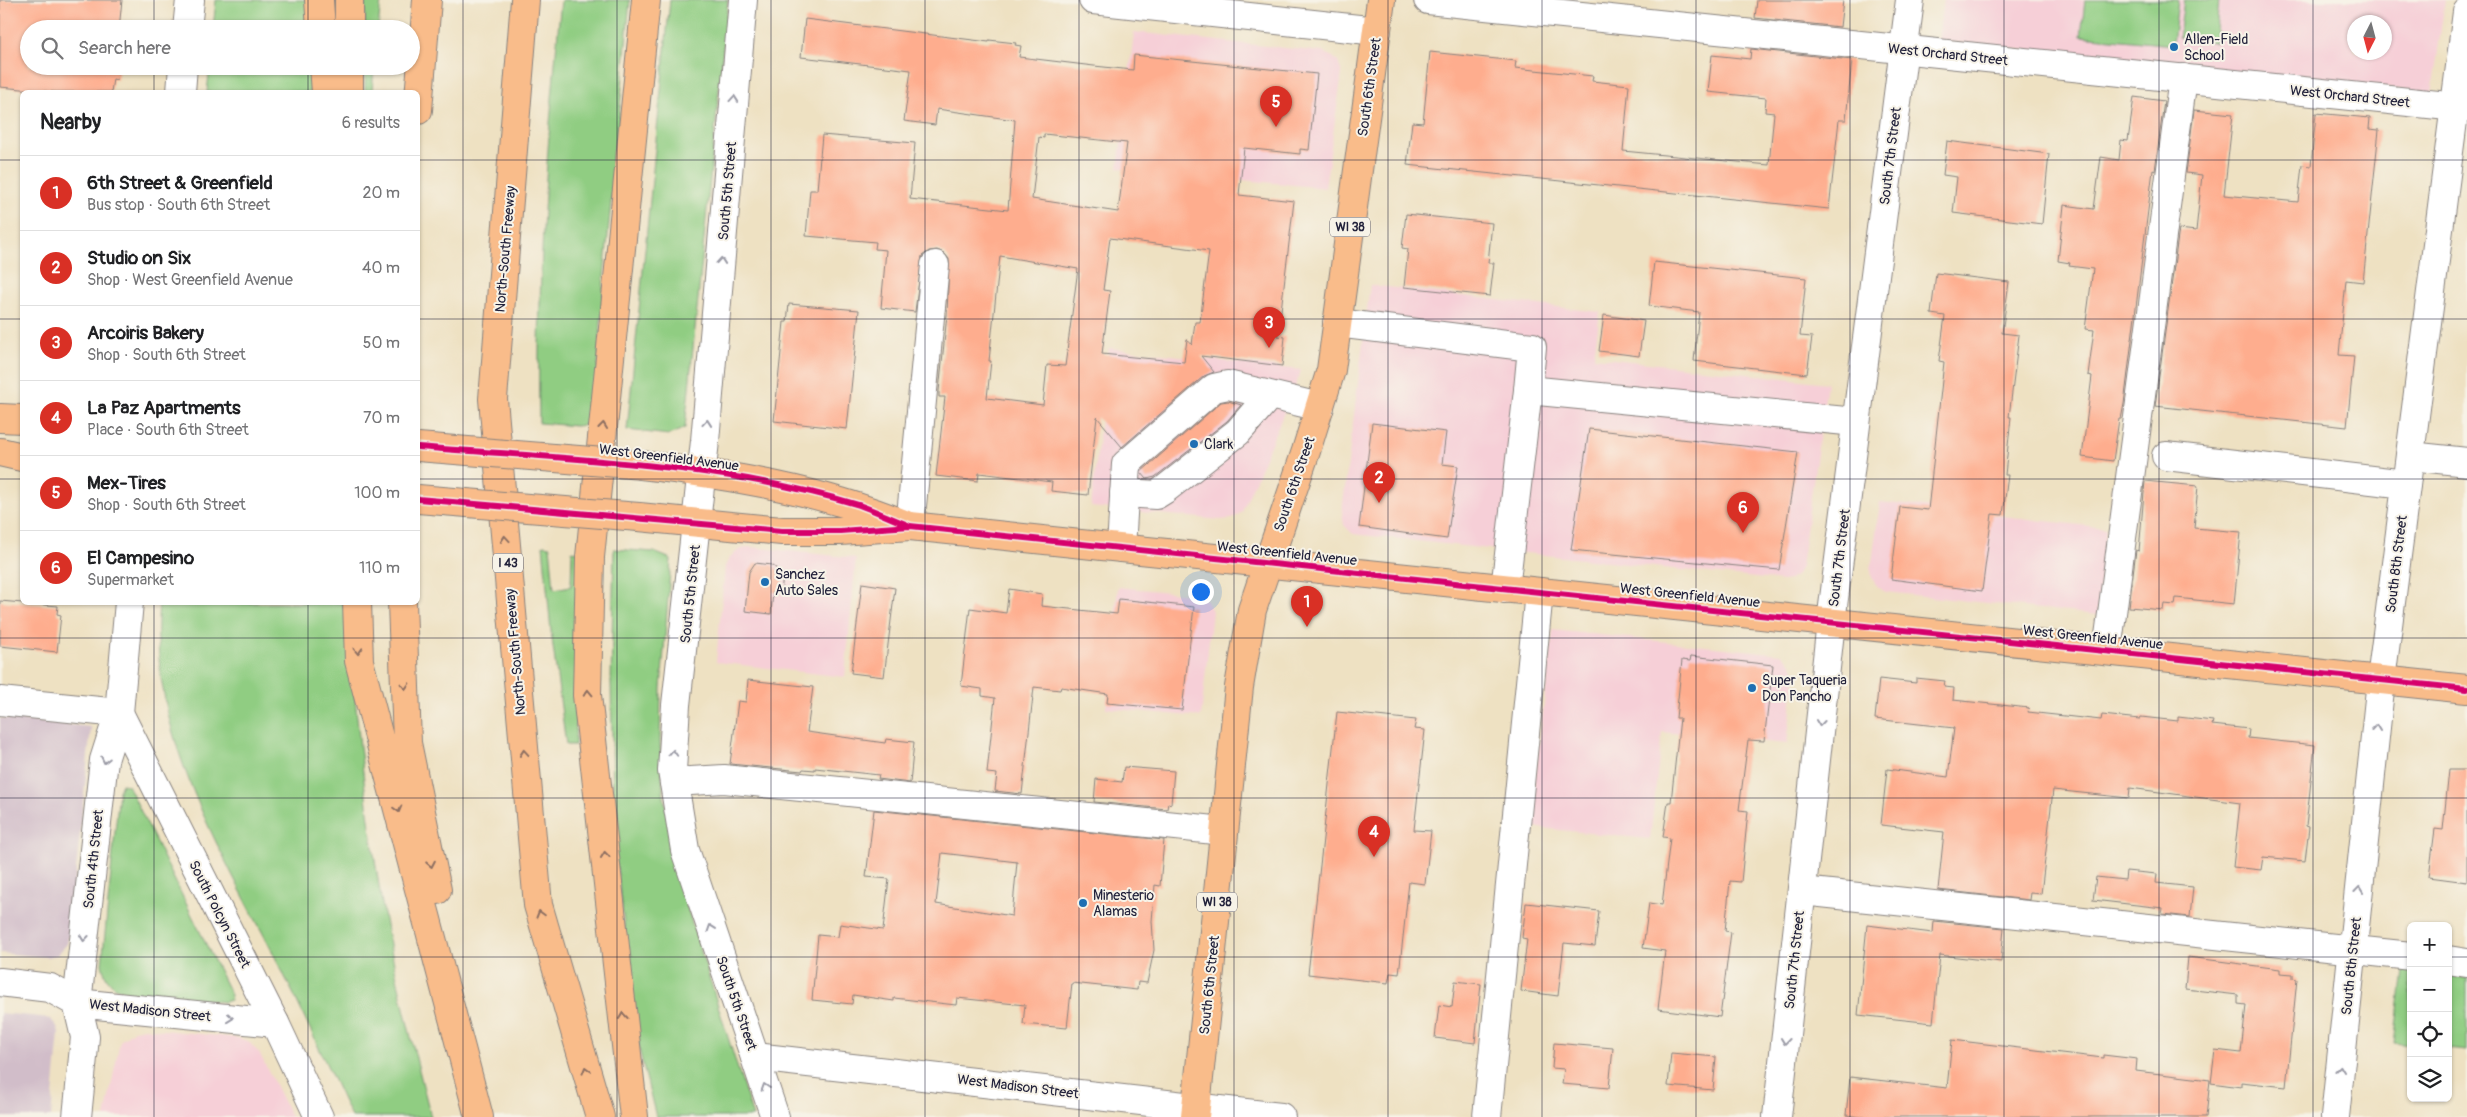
<!DOCTYPE html>
<meta charset="utf-8">
<style>
body{margin:0;font-family:Pangolin,sans-serif;background:#f6f6f6;color:#202124}
.controls{position:absolute;right:15px;bottom:15px;display:grid;overflow:hidden;border-radius:8px;box-shadow:0 1px 4px #0004}
.controls button{width:45px;height:45px;display:grid;place-items:center;padding:0;border:0;border-bottom:1px solid #e0e0e0;background:#fff;color:#202124;font:25px sans-serif}
.compass{position:absolute;left:2347px;top:15px;width:45px;height:45px;border-radius:50%;background:#fff;box-shadow:0 1px 4px #0004;rotate:186deg}
.you{position:absolute;left:1200px;top:591px;width:18px;height:18px;margin:-12px;border:4px solid #fff;border-radius:50%;background:#1a73e8;box-shadow:0 0 0 8px #1a73e833}
.badge{display:grid;place-items:center;width:32px;height:32px;border-radius:50%;background:#d93025;color:#fff;font-size:16px;font-weight:700}
.pin{position:absolute;translate:-50% -41px;filter:drop-shadow(0 1px 2px #0008)}
.pin::after{content:'';position:absolute;top:26px;width:18px;height:15px;background:inherit;clip-path:polygon(0 0,100% 0,50% 100%)}
.list{margin:0;padding:0;list-style:none}
h2{display:flex;justify-content:space-between;align-items:center;height:65px;margin:0;padding:0 20px;font-size:21px}
h2 small{font-size:16px;font-weight:400;color:#757577}
.list li{display:grid;grid-template-columns:32px 1fr auto;gap:15px;align-items:center;box-sizing:border-box;height:75px;padding:0 20px;border-top:1px solid #e0e0e0}
.list b{display:block;font-size:19px;white-space:nowrap}
.list p{margin:0;font-size:16px;white-space:nowrap;color:#757577}
.list em{font-size:16px;font-style:normal;color:#757577}
.icon{flex:none;width:28px;height:28px;fill:none;stroke:currentColor;stroke-width:2;stroke-linecap:round;stroke-linejoin:round}
.map{position:relative;flex:none;width:2467px;height:1117px;overflow:hidden}
.search{position:absolute;background:#fff;box-shadow:0 1px 4px #0004;left:20px;top:20px;width:400px;height:55px;display:flex;align-items:center;gap:12px;box-sizing:border-box;padding:0 18px;border-radius:28px;color:#757577;font-size:19px}
.panel{position:absolute;background:#fff;box-shadow:0 1px 4px #0004;left:20px;top:90px;width:400px;height:515px;border-radius:8px}
.map>svg:first-child{display:block}
</style>
<div class="map">
<svg width="2467" height="1117" viewBox="0 0 2467 1117">
<rect width="100%" height="100%" fill="#f7f3e8"/>
<filter id="ink" filterUnits="userSpaceOnUse"><feTurbulence type="fractalNoise" baseFrequency=".02" numOctaves="2"/><feDisplacementMap in="SourceGraphic" scale="10" xChannelSelector="R" yChannelSelector="G"/><feConvolveMatrix kernelMatrix="1 2 1 2 8 2 1 2 1" color-interpolation-filters="sRGB"/></filter>
<filter id="wash" filterUnits="userSpaceOnUse"><feTurbulence type="fractalNoise" baseFrequency=".0096" numOctaves="4" result="noise"/><feDisplacementMap in="SourceGraphic" scale="20" xChannelSelector="R" yChannelSelector="G"/><feGaussianBlur stdDeviation="1.12" result="paint"/><feColorMatrix in="noise" values="0 0 0 0 0 0 0 0 0 0 0 0 0 0 0 0 0 1.4 0 .05"/><feComposite in="paint" operator="in"/></filter>
<g filter="url(#wash)">
<rect width="100%" height="100%" fill="#eee1c2"/>
<g fill="#f6cfd7" fill-rule="evenodd">
<path d="M1943,0h502l-13,93 -494,-52zM2354,22h30v30h-30z"/>
<polygon points="1134,32 1322,52 1333,57 1338,62 1342,73 1325,188 1118,168"/>
<polygon points="1370,285 1600,312 1594,357 1827,383 1801,567 1797,574 1790,580 1783,581 1353,534 1344,525 1342,512"/>
<polygon points="1109,348 1301,370 1299,377 1242,512 1232,519 1220,520 1091,507"/>
<polygon points="1880,502 2106,528 2097,615 1886,592 1877,587 1872,578 1871,570"/>
<polygon points="749,547 856,558 845,677 716,662 725,566 730,557 739,550"/>
<polygon points="1118,587 1200,595 1207,601 1212,611 1201,717 1106,708"/>
<polygon points="1553,630 1781,654 1787,658 1793,666 1795,676 1787,744 1662,732 1650,839 1529,827"/>
<polygon points="144,1028 238,1038 248,1041 260,1054 291,1117 105,1117 120,1041 134,1030"/>
</g>
<g fill="#d1bdc9">
<polygon points="0,718 91,727 69,936 67,944 57,955 47,957 0,953"/>
<polygon points="0,1013 41,1017 50,1019 56,1025 59,1033 51,1117 0,1117"/>
</g>
<g fill="#90cd82" stroke="#59785e">
<polygon points="216,0 310,0 311,29 213,29"/>
<polygon points="365,0 381,0 378,29 365,29"/>
<path d="M561,0h69l-26,277 -10,147 -18,2 -37,-3c-2,-142 8,-282 22,-423z"/>
<polygon points="670,0 728,0 685,428 669,435 627,430"/>
<polygon points="2085,0 2178,0 2173,45 2081,36"/>
<polygon points="2184,0 2219,0 2215,42 2179,38"/>
<polygon points="210,66 313,66 315,92 207,92"/>
<polygon points="365,66 374,66 372,92 365,92"/>
<polygon points="543,545 550,546 554,589 571,586 572,551 581,552 575,745 566,745 551,631"/>
<polygon points="614,549 654,552 671,559 661,688 660,742 663,791 677,875 753,1117 656,1117 640,1053 614,843 611,681"/>
<path d="M159,603h188c7,96 17,193 33,289 13,76 32,151 51,225h-80c-26,-55 -50,-110 -78,-164 -56,-109 -125,-222 -114,-350z"/>
<path d="M122,784l6,1 103,210 -1,5 -6,2 -99,-10c-14,-6 -20,-12 -23,-28l17,-173z"/>
<polygon points="2403,971 2411,972 2411,1045 2394,1043"/>
<polygon points="2448,976 2467,978 2467,1051 2448,1049"/>
</g>
<g id="blocks">
<g fill="#fead8e" fill-rule="evenodd">
<polygon points="0,0 122,0 119,29 29,29 29,66 119,66 117,80 113,79 111,92 54,92 0,87"/>
<polygon points="1757,0 1843,0 1840,27 1755,18"/>
<path d="M805,19l184,23v-2l27,3 -1,2 6,1 -2,11 75,9 39,4 1,-15 183,19 -8,76 -9,-1v5l-56,-6 -5,47 55,6 -16,135 7,1 -3,29 -81,-10 13,16 -10,4 -82,71 -25,-30 -9,78 -37,-4 1,-9 -73,-9 -1,8 -42,-5 9,-79h-6v-6l8,-76 2,-56 -5,-6 -7,-3 -8,1 -7,5 -7,56 -34,-4 5,-58 -11,-1 1,-7 -70,-6 4,-46h7l5,-55 93,8 -5,56 98,11 7,-90 -78,-11 -2,16 -31,-4 7,-51 -110,-13zM1044,134l83,9 -9,69 -86,-13 7,-62 5,1zM1110,238l99,13 -9,71h-5l-3,23 -5,-6 -3,23 -82,-8 8,-63 -7,-1zM1000,256l78,13 -13,97 -18,-1 -4,40 -56,-7 4,-37h-2z"/>
<polygon points="1751,49 1852,60 1846,120 1839,120 1829,209 1407,165 1412,122 1423,123 1430,52 1516,61 1515,68 1593,76 1592,81 1629,85 1623,151 1769,165 1774,113 1765,112 1766,98 1708,92 1712,55 1750,59"/>
<polygon points="2134,97 2164,101 2155,171 2153,170 2124,404 2121,419 2119,419 2113,461 2082,457 2092,376 2088,375 2094,330 2085,329 2093,269 2069,266 2070,263 2058,261 2064,205 2094,209 2101,157 2119,160 2121,140 2128,141"/>
<polygon points="2194,110 2233,114 2224,195 2298,202 2302,165 2311,166 2316,113 2370,118 2369,129 2379,130 2363,282 2346,280 2339,355 2354,356 2347,427 2155,406 2179,229 2196,231 2202,175 2186,173"/>
<polygon points="1947,141 2049,154 2042,224 1953,213 1957,177 1943,175"/>
<polygon points="1406,214 1492,223 1488,263 1494,263 1490,296 1404,287 1408,249 1402,248"/>
<polygon points="1654,262 1806,278 1800,336 1812,337 1807,374 1694,361 1699,312 1649,306"/>
<polygon points="1936,273 2009,282 2002,333 2019,335 2009,417 2011,417 2005,475 2008,475 2003,515 1992,514 1982,591 1891,579 1900,507 1928,510 1944,362 1939,361 1945,316 1931,314"/>
<polygon points="789,304 859,310 847,429 774,421 784,322 787,322"/>
<polygon points="1604,315 1644,321 1639,356 1599,351"/>
<polygon points="1228,401 1241,405 1227,421 1155,477 1147,479 1141,472 1221,402"/>
<polygon points="1372,423 1446,432 1442,464 1458,466 1447,539 1359,527"/>
<polygon points="1589,429 1798,452 1779,570 1571,550"/>
<polygon points="2145,481 2198,486 2194,528 2241,532 2234,604 2176,598 2175,605 2164,604 2163,610 2129,607 2136,550 2139,551"/>
<polygon points="755,563 772,565 783,574 781,593 773,592 771,614 745,611 749,572"/>
<polygon points="862,583 895,588 884,677 851,673"/>
<polygon points="1009,589 1042,594 1041,606 1117,614 1119,599 1194,607 1182,710 1107,703 1108,694 1061,687 1060,690 1034,687 1022,794 995,791 997,774 987,773 995,698 982,696 982,689 961,686 970,608 1006,613"/>
<polygon points="0,601 58,606 57,614 61,615 57,652 0,646"/>
<polygon points="1691,656 1773,665 1764,741 1748,740 1739,810 1748,811 1741,882 1730,881 1725,931 1731,932 1720,1017 1658,1009 1665,951 1643,948 1649,903 1662,905 1670,838 1663,837 1668,802 1671,802 1680,718 1676,718 1682,660 1690,661"/>
<polygon points="1916,678 1945,681 1944,687 1954,688 1953,700 2029,708 2028,712 2101,720 2102,715 2140,719 2141,717 2178,721 2178,717 2213,721 2212,725 2249,729 2248,738 2315,745 2306,826 2309,827 2305,861 2263,857 2261,870 2233,867 2240,803 2130,788 2129,798 2053,790 2041,894 2030,893 2029,900 1938,890 1944,832 1881,825 1887,769 1948,777 1954,728 1875,719 1879,679 1916,683"/>
<polygon points="748,680 813,687 807,732 885,743 886,739 914,742 910,783 878,779 879,775 815,768 815,770 803,769 802,771 730,764 738,701 746,702"/>
<polygon points="1337,712 1416,720 1414,729 1425,730 1414,830 1431,831 1425,884 1409,882 1399,974 1390,973 1388,983 1308,974"/>
<polygon points="1124,767 1174,771 1171,804 1168,803 1167,809 1094,802 1096,779 1122,782"/>
<polygon points="2449,770 2467,770 2467,882 2429,877 2435,829 2443,830"/>
<path d="M874,810l290,30 -4,46 -5,-1 -3,36 2,29 -7,33 -9,-1 -1,8 -65,-7 -5,45 -44,-4 2,-19 -68,-7 -1,7 -62,-7v3l-41,-6 -1,9 -40,-4 6,-65 20,2 2,-13 43,6 6,-51 -23,-2zM942,853l75,9 -5,54 -76,-12z"/>
<polygon points="2126,871 2157,874 2156,883 2193,887 2190,917 2162,914 2163,908 2093,900 2096,877 2125,880"/>
<polygon points="1526,903 1599,911 1595,946 1564,943 1558,996 1521,991 1527,939 1522,938"/>
<polygon points="1934,921 2004,928 2001,962 1940,955 1933,1023 1858,1015 1867,925 1933,933"/>
<polygon points="2188,957 2280,969 2280,973 2293,974 2293,978 2297,979 2286,1087 2241,1082 2241,1087 2211,1083 2215,1050 2241,1053 2246,1005 2238,1004 2238,995 2185,989"/>
<polygon points="1455,981 1481,984 1475,1043 1435,1038 1439,1005 1452,1007"/>
<polygon points="1952,1040 2103,1058 2103,1055 2137,1059 2136,1071 2210,1080 2206,1117 1860,1117 1846,1115 1850,1077 1947,1088"/>
<polygon points="1554,1043 1613,1048 1609,1088 1562,1084 1564,1069 1552,1068"/>
<polygon points="1671,1053 1716,1057 1713,1090 1668,1086"/>
</g>
</g>
</g>
<g filter="url(#ink)">
<use href="#blocks" fill-opacity="0" stroke="#88827e" stroke-width="1"/>
<g fill="none" stroke-linecap="round" stroke-linejoin="round">
<defs>
<g id="minor">
<polyline points="743,0 705,441 676,705 672,771 685,850 775,1117"/>
<polyline points="1093,0 1377,31"/>
<polyline points="1428,0 2467,108"/>
<polyline points="187,29 190,0"/>
<polyline points="181,92 183,66"/>
<polyline points="1337,323 1532,347 1528,390 1856,422"/>
<polyline points="2166,456 2406,484"/>
<polyline points="2410,456 2467,462"/>
<polyline points="1124,493 1156,495 1164,490 1238,432 1268,397"/>
<polyline points="910,526 935,265"/>
<polyline points="1121,548 1126,464 1214,388 1228,385 1320,407"/>
<polyline points="1505,589 1528,390"/>
<polyline points="2107,651 2183,78"/>
<polyline points="0,701 119,713"/>
<polyline points="119,713 275,1023 319,1117"/>
<polyline points="674,782 724,779 1224,831"/>
<polyline points="1802,891 2411,956"/>
<polyline points="2448,960 2467,963"/>
<polyline points="0,982 50,988 77,1003 275,1023"/>
<polyline points="755,1057 1281,1117"/>
<polyline points="77,1117 85,1037 77,1003 104,760 119,713 129,602"/>
<polyline points="1487,1117 1539,592"/>
<polyline points="1777,1117 1831,622 1910,0"/>
<polyline points="2335,1117 2381,680 2467,12"/>
</g>
<g id="major">
<polyline points="0,418 22,419"/>
<polyline points="0,452 22,457"/>
<path d="M641,465c90,10 179,25 263,59"/>
<polyline points="639,517 782,531 840,531 910,526 2467,689"/>
<polyline points="1195,1117 1239,687 1252,610 1306,451 1331,370 1381,0"/>
</g>
<g id="highway">
<polyline points="319,0 321,29"/>
<polyline points="349,0 349,29"/>
<polyline points="525,0 493,399 538,905 600,1117"/>
<polyline points="324,66 326,92"/>
<polyline points="349,66 349,92"/>
<polyline points="418,110 427,0"/>
<polyline points="357,602 359,661 479,1117"/>
<polyline points="402,602 407,743 437,890"/>
<polyline points="634,1117 587,695 590,557 646,0"/>
</g>
</defs>
<use href="#minor" stroke="#88827e" stroke-width="30"/>
<use href="#major" stroke="#88827e" stroke-width="30"/>
<use href="#highway" stroke="#88827e" stroke-width="30"/>
<use href="#minor" stroke="#fff" stroke-width="28"/>
<use href="#major" stroke="#f9bc8a" stroke-width="28"/>
<use href="#highway" stroke="#f9bc8a" stroke-width="28"/>
<defs>
<g id="major-bridge">
<polyline points="418,447 641,465"/>
<polyline points="418,499 639,517"/>
</g>
</defs>
<use href="#major-bridge" stroke="#88827e" stroke-width="30" stroke-linecap="butt"/>
<use href="#major-bridge" stroke="#f9bc8a" stroke-width="28"/>
<defs>
<g id="cycleway">
<path d="M418,447c147,12 298,15 441,58 17,6 33,14 49,20"/>
<polyline points="418,499 782,531 840,531 910,526 2467,689"/>
</g>
</defs>
<use href="#cycleway" stroke="#f7f3e8" stroke-width="9"/>
<use href="#cycleway" stroke="#d6006c" stroke-width="6"/>
</g>
<defs><path id="oneway-chevron" d="M-2-3.5L2.5 0L-2 3.5" fill="none" stroke-width="1.6" stroke-linecap="round" stroke-linejoin="round" transform="scale(1.25)"/></defs>
<g stroke="#9c9ca7">
<use href="#oneway-chevron" transform="translate(734 99) rotate(-85)"/>
<use href="#oneway-chevron" transform="translate(721 261) rotate(-85)"/>
<use href="#oneway-chevron" transform="translate(707 423) rotate(-85)"/>
<use href="#oneway-chevron" transform="translate(1820 723) rotate(96)"/>
<use href="#oneway-chevron" transform="translate(2376 728) rotate(-84)"/>
<use href="#oneway-chevron" transform="translate(673 753) rotate(-87)"/>
<use href="#oneway-chevron" transform="translate(105 760) rotate(102)"/>
<use href="#oneway-chevron" transform="translate(2359 890) rotate(-84)"/>
<use href="#oneway-chevron" transform="translate(711 928) rotate(-109)"/>
<use href="#oneway-chevron" transform="translate(84 938) rotate(96)"/>
<use href="#oneway-chevron" transform="translate(230 1018) rotate(6)"/>
<use href="#oneway-chevron" transform="translate(1785 1041) rotate(96)"/>
<use href="#oneway-chevron" transform="translate(2340 1069) rotate(-84)"/>
<use href="#oneway-chevron" transform="translate(765 1087) rotate(-108)"/>
</g>
<g stroke="#8e6f62">
<use href="#oneway-chevron" transform="translate(603 426) rotate(-84)"/>
<use href="#oneway-chevron" transform="translate(505 539) rotate(-95)"/>
<use href="#oneway-chevron" transform="translate(358 651) rotate(88)"/>
<use href="#oneway-chevron" transform="translate(405 686) rotate(88)"/>
<use href="#oneway-chevron" transform="translate(588 693) rotate(-92)"/>
<use href="#oneway-chevron" transform="translate(524 753) rotate(-95)"/>
<use href="#oneway-chevron" transform="translate(398 809) rotate(75)"/>
<use href="#oneway-chevron" transform="translate(605 855) rotate(-96)"/>
<use href="#oneway-chevron" transform="translate(431 864) rotate(79)"/>
<use href="#oneway-chevron" transform="translate(540 914) rotate(-106)"/>
<use href="#oneway-chevron" transform="translate(623 1016) rotate(-96)"/>
<use href="#oneway-chevron" transform="translate(586 1070) rotate(-106)"/>
</g>
</g>
<path fill="none" stroke="#22223b" stroke-width="1" stroke-opacity="0.55" d="M154,0v29M308,0v29M463,0v1117M617,0v1117M771,0v1117M925,0v1117M1079,0v1117M1234,0v1117M1388,0v1117M1542,0v1117M1696,0v1117M1850,0v1117M2004,0v1117M2159,0v1117M2313,0v1117M154,66v26M308,66v26M0,160h22M418,160h2049M0,319h22M418,319h2049M0,479h22M418,479h2049M154,602v515M308,602v515M0,638h2467M0,798h2467M0,957h2411M2448,957h19"/>
<g fill="#1f6fb2" stroke="#f7f3e8" stroke-width="2">
<circle cx="2174" cy="47" r="5"/>
<circle cx="1194" cy="444" r="5"/>
<circle cx="765" cy="582" r="5"/>
<circle cx="1752" cy="688" r="5"/>
<circle cx="1083" cy="903" r="5"/>
</g>
<g text-anchor="middle" stroke-width="4" stroke-linejoin="round" paint-order="stroke">
<g fill="#f7f3e8" stroke="#62616f" stroke-width="1">
<rect x="1330" y="217.5" width="40" height="19" rx="4"/>
<rect x="493" y="553.5" width="30" height="19" rx="4"/>
<rect x="1197" y="892.5" width="40" height="19" rx="4"/>
</g>
<g font-size="12" font-weight="bold" fill="#22223b">
<text x="1350" y="231">WI 38</text>
<text x="508" y="567">I 43</text>
<text x="1217" y="906">WI 38</text>
</g>
<g font-size="14" fill="#22223b" stroke="#f7f3e8" text-anchor="start">
<text x="2184" y="44">Allen-Field<tspan x="2184" dy="16">School</tspan></text>
<text x="1204" y="449">Clark</text>
<text x="775" y="579">Sanchez<tspan x="775" dy="16">Auto Sales</tspan></text>
<text x="1762" y="685">Super Taqueria<tspan x="1762" dy="16">Don Pancho</tspan></text>
<text x="1093" y="900">Minesterio<tspan x="1093" dy="16">Alamas</tspan></text>
</g>
<g font-size="14" fill="#22223b" stroke="#f7f3e8">
<text transform="translate(1948 54) rotate(6)" y="5">West Orchard Street</text>
<text transform="translate(1369 87) rotate(-82)" y="5">South 6th Street</text>
<text transform="translate(2350 96) rotate(6)" y="5">West Orchard Street</text>
<text transform="translate(1890 156) rotate(-83)" y="5">South 7th Street</text>
<text transform="translate(727 191) rotate(-85)" y="5">South 5th Street</text>
<text transform="translate(505 249) rotate(-85)" y="5">North-South Freeway</text>
<text transform="translate(669 457) rotate(7)" y="5">West Greenfield Avenue</text>
<text transform="translate(1294 484) rotate(-71)" y="5">South 6th Street</text>
<text transform="translate(1287 553) rotate(6)" y="5">West Greenfield Avenue</text>
<text transform="translate(1839 558) rotate(-83)" y="5">South 7th Street</text>
<text transform="translate(2396 564) rotate(-83)" y="5">South 8th Street</text>
<text transform="translate(690 594) rotate(-84)" y="5">South 5th Street</text>
<text transform="translate(1690 595) rotate(6)" y="5">West Greenfield Avenue</text>
<text transform="translate(2093 637) rotate(6)" y="5">West Greenfield Avenue</text>
<text transform="translate(515 652) rotate(-95)" y="5">North-South Freeway</text>
<text transform="translate(93 859) rotate(-84)" y="5">South 4th Street</text>
<text transform="translate(220 914) rotate(63)" y="5">South Polcyn Street</text>
<text transform="translate(1794 960) rotate(-84)" y="5">South 7th Street</text>
<text transform="translate(2351 966) rotate(-84)" y="5">South 8th Street</text>
<text transform="translate(1209 985) rotate(-84)" y="5">South 6th Street</text>
<text transform="translate(737 1003) rotate(71)" y="5">South 5th Street</text>
<text transform="translate(150 1010) rotate(6)" y="5">West Madison Street</text>
<text transform="translate(1018 1086) rotate(7)" y="5">West Madison Street</text>
</g>
</g>
</svg>
<div class="controls">
<button>+</button>
<button>−</button>
<button><svg class="icon" aria-label="locate" viewBox="0 0 24 24"><circle cx="12" cy="12" r="6"/><path d="M12 2v4M12 18v4M2 12h4M18 12h4"/></svg></button>
<button><svg class="icon" aria-label="layers" viewBox="0 0 24 24"><path d="M12 4l9 5-9 5-9-5zM3 14l9 5 9-5"/></svg></button>
</div>
<svg class="compass" viewBox="-18 -18 36 36"><path d="M0-13l5 13h-10z" fill="#e53935"/><path d="M0 13l5-13h-10z" fill="#757577"/></svg>
<div class="you"></div>
<div class="pin badge" style="left:1307px;top:627px">1</div>
<div class="pin badge" style="left:1379px;top:503px">2</div>
<div class="pin badge" style="left:1269px;top:348px">3</div>
<div class="pin badge" style="left:1374px;top:857px">4</div>
<div class="pin badge" style="left:1276px;top:127px">5</div>
<div class="pin badge" style="left:1743px;top:533px">6</div>
<div class="search"><svg class="icon" aria-label="search" viewBox="0 0 24 24"><circle cx="10" cy="10" r="6"/><path d="M15 15l6 6"/></svg>Search here</div>
<section class="panel">
<h2>Nearby<small>6 results</small></h2>
<ul class="list">
<li><span class="badge">1</span><div><b>6th Street &amp; Greenfield</b><p>Bus stop · South 6th Street</p></div><em>20 m</em></li>
<li><span class="badge">2</span><div><b>Studio on Six</b><p>Shop · West Greenfield Avenue</p></div><em>40 m</em></li>
<li><span class="badge">3</span><div><b>Arcoiris Bakery</b><p>Shop · South 6th Street</p></div><em>50 m</em></li>
<li><span class="badge">4</span><div><b>La Paz Apartments</b><p>Place · South 6th Street</p></div><em>70 m</em></li>
<li><span class="badge">5</span><div><b>Mex-Tires</b><p>Shop · South 6th Street</p></div><em>100 m</em></li>
<li><span class="badge">6</span><div><b>El Campesino</b><p>Supermarket</p></div><em>110 m</em></li>
</ul>
</section>
</div>
